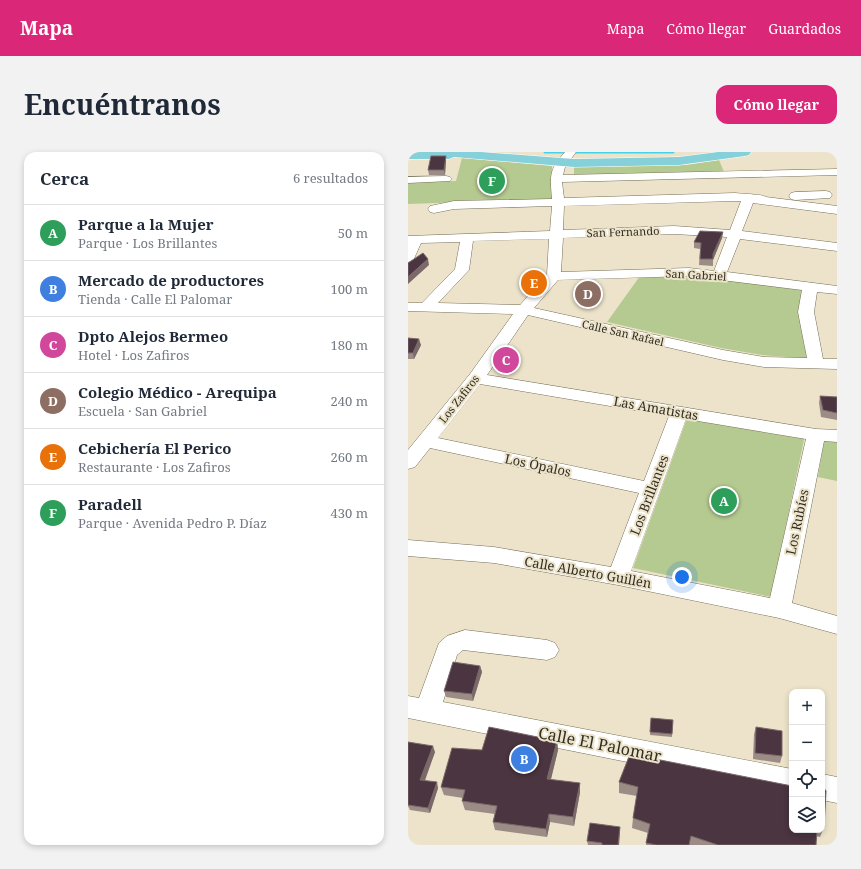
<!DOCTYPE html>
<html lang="es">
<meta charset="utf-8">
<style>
body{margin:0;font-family:"Noto Serif",serif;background:#f2f2f3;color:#1f2937}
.controls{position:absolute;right:12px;bottom:12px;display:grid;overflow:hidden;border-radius:8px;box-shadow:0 2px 6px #0003}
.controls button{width:36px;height:36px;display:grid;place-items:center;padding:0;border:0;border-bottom:1px solid #e0e1e3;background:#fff;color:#1f2937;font:20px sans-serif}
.you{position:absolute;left:274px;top:425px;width:14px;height:14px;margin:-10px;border:3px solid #fff;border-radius:50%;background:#1a73e8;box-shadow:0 0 0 6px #1a73e833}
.badge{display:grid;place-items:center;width:26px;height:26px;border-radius:50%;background:#db2777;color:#fff;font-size:13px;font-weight:700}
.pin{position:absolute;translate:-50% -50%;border:2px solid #fff;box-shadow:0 1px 4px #0006}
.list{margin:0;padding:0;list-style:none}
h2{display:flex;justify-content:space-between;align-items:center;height:52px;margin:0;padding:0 16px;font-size:17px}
h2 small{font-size:13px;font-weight:400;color:#747a83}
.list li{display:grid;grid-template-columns:26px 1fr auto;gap:12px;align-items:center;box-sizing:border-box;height:56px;padding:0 16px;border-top:1px solid #e0e1e3}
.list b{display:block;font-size:15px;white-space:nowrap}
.list p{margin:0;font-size:13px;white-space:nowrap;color:#747a83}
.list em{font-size:13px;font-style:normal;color:#747a83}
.icon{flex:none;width:22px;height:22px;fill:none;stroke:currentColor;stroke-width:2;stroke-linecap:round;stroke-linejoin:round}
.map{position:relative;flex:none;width:429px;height:693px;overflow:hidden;border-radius:12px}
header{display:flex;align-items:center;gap:24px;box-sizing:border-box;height:56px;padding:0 20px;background:#db2777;color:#fff}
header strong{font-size:19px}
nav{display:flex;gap:22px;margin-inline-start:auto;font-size:14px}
.intro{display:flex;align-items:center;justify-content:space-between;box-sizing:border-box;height:96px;padding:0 24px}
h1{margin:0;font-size:28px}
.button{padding:10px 18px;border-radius:12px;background:#db2777;color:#fff;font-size:14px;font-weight:700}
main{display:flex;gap:24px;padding:0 24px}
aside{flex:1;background:#fff;border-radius:12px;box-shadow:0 2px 6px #0003}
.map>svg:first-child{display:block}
</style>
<header>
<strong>Mapa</strong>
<nav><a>Mapa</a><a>Cómo llegar</a><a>Guardados</a></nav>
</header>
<div class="intro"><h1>Encuéntranos</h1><a class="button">Cómo llegar</a></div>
<main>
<aside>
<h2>Cerca<small>6 resultados</small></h2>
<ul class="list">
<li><span class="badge" style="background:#2e9e5b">A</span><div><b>Parque a la Mujer</b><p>Parque · Los Brillantes</p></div><em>50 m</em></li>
<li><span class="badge" style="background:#3f7fe0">B</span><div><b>Mercado de productores</b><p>Tienda · Calle El Palomar</p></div><em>100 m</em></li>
<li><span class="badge" style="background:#d1479c">C</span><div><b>Dpto Alejos Bermeo</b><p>Hotel · Los Zafiros</p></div><em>180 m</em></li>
<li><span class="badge" style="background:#8d6e63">D</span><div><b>Colegio Médico - Arequipa</b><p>Escuela · San Gabriel</p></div><em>240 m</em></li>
<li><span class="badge" style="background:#e8710a">E</span><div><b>Cebichería El Perico</b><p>Restaurante · Los Zafiros</p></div><em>260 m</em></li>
<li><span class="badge" style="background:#2e9e5b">F</span><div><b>Paradell</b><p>Parque · Avenida Pedro P. Díaz</p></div><em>430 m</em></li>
</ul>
</aside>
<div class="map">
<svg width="429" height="693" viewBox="0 0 429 693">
<rect width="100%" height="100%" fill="#ece3ca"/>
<g fill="#b5ca90">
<polygon points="54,6 144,14 144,47 0,52 0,30 48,29"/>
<polygon points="311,8 316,20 166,24 166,15 279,13"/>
<polygon points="232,124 284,124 393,137 393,159 404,207 354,203 313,196 199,170"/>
<polygon points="279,266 397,283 363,445 225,416"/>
<polygon points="416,289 429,290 429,329 410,325"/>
</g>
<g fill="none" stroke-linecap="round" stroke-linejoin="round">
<polyline stroke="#42d3eb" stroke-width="3" points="137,0 265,0"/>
<defs>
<g id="minor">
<path d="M157,0h11l-11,15 -2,8 274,-6v6l-275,7 2,16 171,-5c7,1 27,1 31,4l71,9v8l-84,-11 -11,28 95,12v8l-97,-12 -13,33 110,14v8l-20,-2 -3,20 9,47h14v10l-73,-2 -41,-7 -195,-45 -41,60 329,54 21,1v12l-13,-1 -32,162 45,13v18l-58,-16 -161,-33 -124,-22 -86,-7v-16l86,7 117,20 28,-74 -209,-45 -15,19 -7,2v-19l62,-76 43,-60 -105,-3v-8h14l33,-34 5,-27 -39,1 -8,18 -5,1v-26l142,-5 2,-25 -98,3 -20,4 -4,-1 -2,-3 2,-3 24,-5 98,-2c-2,-24 -3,-29 13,-47zM327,49h6l-11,29 -56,-4 -111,4 1,-24zM266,82l53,3 -13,34 -25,-3 -128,4 2,-34zM141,87l-2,36 -27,30 -82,-2 31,-33 4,-29zM281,124l113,14 -4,22 9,46 -43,-1 -41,-7 -189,-42 24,-28zM72,232l189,32 -25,65 -206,-43zM278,267l120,20 -36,159 -139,-27z"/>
<polygon points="38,24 42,25 44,27 42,29 0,31 0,25"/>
<polygon points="418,39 422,40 424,43 422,46 387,48 383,47 381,44 383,41 387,40"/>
<polygon points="57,478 139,488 147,491 151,498 147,505 139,508 55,498 49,503 35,550 384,617 384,643 0,566 0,544 11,546 31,491 39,484"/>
<polygon points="414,622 429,625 429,651 414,648"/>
</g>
<polygon id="major" points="0,0 73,0 166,7 271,5 310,0 343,0 341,3 337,4 271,13 166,15 46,5 41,7 0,7"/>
</defs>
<use href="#minor" stroke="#766e57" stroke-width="1"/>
<use href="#major" stroke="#fff" stroke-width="1"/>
<use href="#minor" fill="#fff" fill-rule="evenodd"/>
<use href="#major" fill="#86d0da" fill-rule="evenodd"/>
</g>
<g fill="#9b8c86">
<polygon points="38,8 37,23 21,23 20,18"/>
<polygon points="315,80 314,86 305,108 305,114 291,113 292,97 286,96 286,90"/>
<polygon points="0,186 13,193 6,207 0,207"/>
<polygon points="412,244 429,247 429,268 413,265 411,251"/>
<polygon points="72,514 74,520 65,549 38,545 36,539"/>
<polygon points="243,566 265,568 264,585 242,583"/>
<polygon points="348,575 374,604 372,611 345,607 346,582"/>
<polygon points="149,589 150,598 143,627 172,640 166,674 142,670 139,685 87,678 85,670 87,662 57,658 54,649 55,646 36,643 33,635 74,598"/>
<polygon points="0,590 27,600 16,629 30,636 22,661 2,658 0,654"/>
<polygon points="222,602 384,678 414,678 414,636 416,675 412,685 408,684 408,693 238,693 240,681 224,676 225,666 229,644 211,641 211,630"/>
<polygon points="212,675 211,693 180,693 179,689"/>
</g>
<g fill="#7b696a">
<polygon points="38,4 38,8 37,23 36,18"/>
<polygon points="315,80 314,86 305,108 305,102"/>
<polygon points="20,107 21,113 0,132 0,125"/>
<polygon points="11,187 13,193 6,207 5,201"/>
<polygon points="72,514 74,520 65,549 64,542"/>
<polygon points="149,589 150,598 141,635 139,627"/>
<polygon points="25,594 27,600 15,634 12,628"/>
<polygon points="29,630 30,636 22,661 20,656"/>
<polygon points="172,631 172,640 166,674 165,665"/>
<polygon points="141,662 142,670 139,685 138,677"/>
<polygon points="212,675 211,693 210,693"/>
</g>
<g fill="#4a3541" stroke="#7b696a">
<polygon points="23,4 38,4 36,18 20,18"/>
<polygon points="292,79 315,80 305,102 305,107 292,107 293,91 286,90"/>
<polygon points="15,101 20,107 0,125 0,111"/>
<polygon points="0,186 11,187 5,201 0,201"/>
<polygon points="412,244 429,245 429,261 415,258"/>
<polygon points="45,510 72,514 64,542 36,539"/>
<polygon points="243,566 265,568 264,582 242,580"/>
<polygon points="81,575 149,589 139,627 172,631 165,665 141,662 138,677 85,670 89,654 54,649 57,638 33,635 44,596 74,598"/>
<polygon points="348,575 374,579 374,604 347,601"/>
<polygon points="0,590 25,594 12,628 29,630 20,656 0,653"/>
<polygon points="222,602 384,634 384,678 409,678 408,693 310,693 283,684 281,693 249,693 238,691 242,672 225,666 230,635 211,630"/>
<polygon points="414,636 416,636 418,639 416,675 414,675"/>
<polygon points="182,671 212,675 210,693 194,693 194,691 179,689"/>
</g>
<g text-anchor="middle" stroke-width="4" stroke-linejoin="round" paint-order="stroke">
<g font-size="11" fill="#312e24" stroke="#ece3ca">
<text transform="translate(215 80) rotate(-2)" y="4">San Fernando</text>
<text transform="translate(288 123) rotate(3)" y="4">San Gabriel</text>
<text transform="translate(215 181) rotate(13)" y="4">Calle San Rafael</text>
<text transform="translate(51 247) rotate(-52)" y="4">Los Zafiros</text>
</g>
<g font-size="13" fill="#312e24" stroke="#ece3ca">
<text transform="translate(248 256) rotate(10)" y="5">Las Amatistas</text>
<text transform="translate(130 313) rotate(12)" y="5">Los Ópalos</text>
<text transform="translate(241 343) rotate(-69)" y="5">Los Brillantes</text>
<text transform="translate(389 370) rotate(-78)" y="5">Los Rubíes</text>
<text transform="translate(180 420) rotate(10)" y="5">Calle Alberto Guillén</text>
</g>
<g font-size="16" fill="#312e24" stroke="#ece3ca">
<text transform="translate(192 592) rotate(11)" y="6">Calle El Palomar</text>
</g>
</g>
</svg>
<div class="controls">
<button>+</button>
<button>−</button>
<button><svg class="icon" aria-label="locate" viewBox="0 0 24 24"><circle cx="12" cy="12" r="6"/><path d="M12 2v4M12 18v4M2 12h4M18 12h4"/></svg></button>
<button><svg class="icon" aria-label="layers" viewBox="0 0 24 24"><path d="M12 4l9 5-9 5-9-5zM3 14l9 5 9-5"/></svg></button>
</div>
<div class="you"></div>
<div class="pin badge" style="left:316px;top:349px;background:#2e9e5b">A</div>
<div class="pin badge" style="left:116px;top:607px;background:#3f7fe0">B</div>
<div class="pin badge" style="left:98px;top:208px;background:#d1479c">C</div>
<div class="pin badge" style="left:180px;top:142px;background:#8d6e63">D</div>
<div class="pin badge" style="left:126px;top:131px;background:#e8710a">E</div>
<div class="pin badge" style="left:84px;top:29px;background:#2e9e5b">F</div>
</div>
</main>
